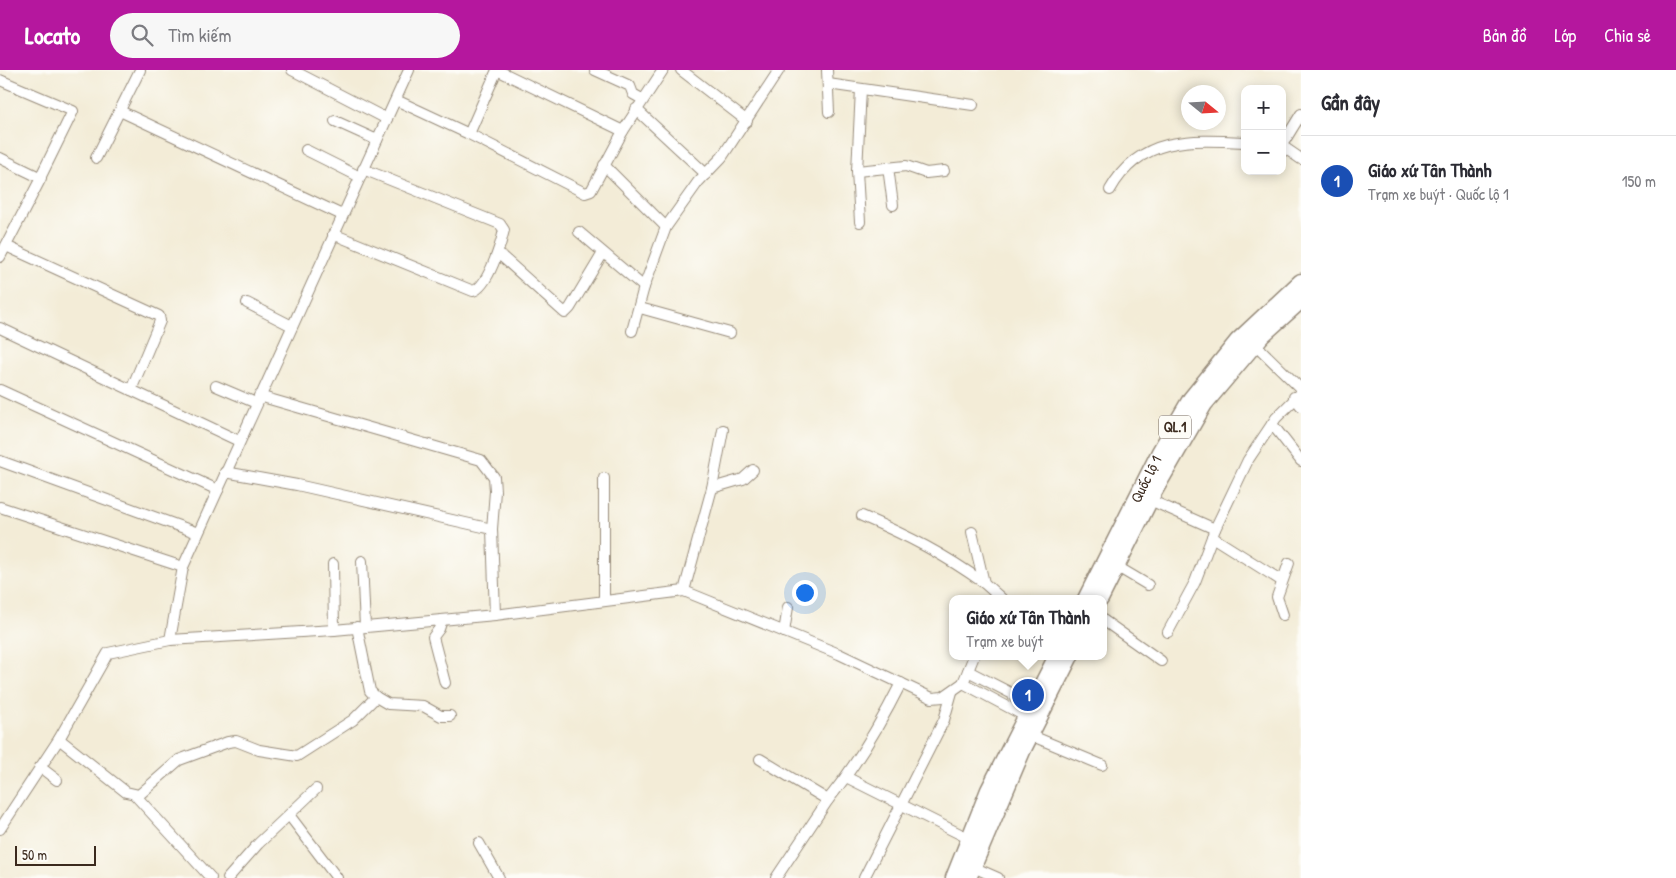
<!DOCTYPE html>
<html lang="vi">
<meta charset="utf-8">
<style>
body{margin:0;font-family:"Patrick Hand",sans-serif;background:#f7f7f7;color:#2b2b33}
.controls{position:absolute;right:15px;top:15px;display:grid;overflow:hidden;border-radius:10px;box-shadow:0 2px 12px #0003}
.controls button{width:45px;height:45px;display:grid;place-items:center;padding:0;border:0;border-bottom:1px solid #e1e1e2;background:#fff;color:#2b2b33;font:25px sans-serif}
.compass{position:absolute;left:1181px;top:15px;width:45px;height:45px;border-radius:50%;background:#fff;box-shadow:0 2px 12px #0003;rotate:108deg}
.scale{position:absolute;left:15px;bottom:12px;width:81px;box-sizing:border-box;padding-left:5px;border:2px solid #3b2a1e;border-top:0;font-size:14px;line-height:18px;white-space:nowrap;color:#3b2a1e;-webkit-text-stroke:4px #fdfcf7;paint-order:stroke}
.you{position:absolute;left:804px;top:522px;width:18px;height:18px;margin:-12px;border:4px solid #fff;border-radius:50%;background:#1a73e8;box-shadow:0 0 0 8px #1a73e833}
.badge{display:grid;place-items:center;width:32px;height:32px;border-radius:50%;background:#b5179e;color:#fff;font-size:16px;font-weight:700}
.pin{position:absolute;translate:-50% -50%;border:2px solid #fff;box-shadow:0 1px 5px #0006}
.popup{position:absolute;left:949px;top:525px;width:158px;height:65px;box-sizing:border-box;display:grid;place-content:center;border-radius:10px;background:#fff;filter:drop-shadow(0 1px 4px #0005);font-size:16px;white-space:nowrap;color:#7c7c81}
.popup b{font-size:19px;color:#2b2b33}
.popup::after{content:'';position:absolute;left:50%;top:100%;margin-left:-10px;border:10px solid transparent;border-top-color:#fff}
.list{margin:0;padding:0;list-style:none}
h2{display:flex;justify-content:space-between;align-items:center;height:65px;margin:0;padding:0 20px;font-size:21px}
h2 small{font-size:16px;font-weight:400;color:#7c7c81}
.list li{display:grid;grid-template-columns:32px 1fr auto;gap:15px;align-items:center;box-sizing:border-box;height:90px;padding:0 20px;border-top:1px solid #e1e1e2}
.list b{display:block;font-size:19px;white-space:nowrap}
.list p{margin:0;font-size:16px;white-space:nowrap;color:#7c7c81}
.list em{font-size:16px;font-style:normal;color:#7c7c81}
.icon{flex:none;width:28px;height:28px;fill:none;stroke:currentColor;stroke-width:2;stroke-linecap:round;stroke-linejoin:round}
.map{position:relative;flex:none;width:1301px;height:808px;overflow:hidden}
header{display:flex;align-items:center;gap:30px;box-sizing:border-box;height:70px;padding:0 25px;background:#b5179e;color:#fff}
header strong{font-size:24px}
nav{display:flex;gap:28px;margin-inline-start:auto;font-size:18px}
.search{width:350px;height:45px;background:#f7f7f7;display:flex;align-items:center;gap:12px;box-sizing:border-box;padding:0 18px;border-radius:28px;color:#7c7c81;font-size:19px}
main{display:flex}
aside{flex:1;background:#fff}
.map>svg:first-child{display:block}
</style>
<header>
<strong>Locato</strong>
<div class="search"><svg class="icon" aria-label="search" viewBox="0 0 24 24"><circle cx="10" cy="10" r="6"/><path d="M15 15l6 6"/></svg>Tìm kiếm</div>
<nav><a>Bản đồ</a><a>Lớp</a><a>Chia sẻ</a></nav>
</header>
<main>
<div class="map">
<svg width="1301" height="808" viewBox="0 0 1301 808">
<rect width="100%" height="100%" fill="#fdfcf7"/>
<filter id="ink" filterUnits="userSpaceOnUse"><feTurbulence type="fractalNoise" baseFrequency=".02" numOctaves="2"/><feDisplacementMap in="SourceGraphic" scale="10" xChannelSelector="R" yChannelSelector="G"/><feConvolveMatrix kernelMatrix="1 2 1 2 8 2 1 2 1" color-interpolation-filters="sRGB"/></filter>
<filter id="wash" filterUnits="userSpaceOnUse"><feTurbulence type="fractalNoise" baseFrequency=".0096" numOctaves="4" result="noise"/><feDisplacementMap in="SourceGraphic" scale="20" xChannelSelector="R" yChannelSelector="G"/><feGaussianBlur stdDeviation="1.12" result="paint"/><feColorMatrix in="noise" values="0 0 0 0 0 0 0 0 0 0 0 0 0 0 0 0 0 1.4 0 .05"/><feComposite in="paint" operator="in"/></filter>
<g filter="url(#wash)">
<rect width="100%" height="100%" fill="#f3ecd7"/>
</g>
<g filter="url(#ink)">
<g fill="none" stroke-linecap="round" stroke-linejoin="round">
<defs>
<g id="minor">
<polyline points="292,0 387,49"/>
<polyline points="497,0 469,64 585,123 591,121 623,61 663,0"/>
<polyline points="497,0 623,61"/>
<polyline points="595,0 630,16 633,24 642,29"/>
<polyline points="681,0 747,51"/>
<polyline points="827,0 829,42"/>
<polyline points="0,10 73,41 40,108"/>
<polyline points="828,14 973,35"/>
<polyline points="396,30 469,64"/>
<polyline points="636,39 706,104"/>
<polyline points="120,41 342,145"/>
<polyline points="335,51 377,70"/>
<polyline points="1282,75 1301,44"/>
<polyline points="1282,76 1301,89"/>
<polyline points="306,80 360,107"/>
<polyline points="0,88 41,108 0,187"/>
<polyline points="96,88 140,0"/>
<polyline points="604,95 666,157"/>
<polyline points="888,97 893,135"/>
<polyline points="857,101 906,96 926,103 944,101"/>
<path d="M1110,120c30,-54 81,-51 135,-48"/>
<polyline points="860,152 857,101 861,19"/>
<polyline points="579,162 644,217"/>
<path d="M333,164l140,57c15,-4 28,-47 31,-61l-4,-6 -137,-55"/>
<polyline points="6,176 159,246 160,251 131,320"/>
<polyline points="498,183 565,243 570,238 603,183"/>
<polyline points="247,233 292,256"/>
<polyline points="640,238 730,263"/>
<polyline points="0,258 239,371"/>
<polyline points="632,261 644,217 666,157 698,112 722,87 779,0"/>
<polyline points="1255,274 1301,319"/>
<polyline points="216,316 256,333"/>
<polyline points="0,320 218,420"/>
<polyline points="259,326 481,390 494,407 495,421 492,459 495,545"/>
<polyline points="1294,327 1301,336"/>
<polyline points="1272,354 1301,391"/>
<polyline points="0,391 198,463"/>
<polyline points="225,402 297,415 492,459"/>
<polyline points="604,408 604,530"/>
<polyline points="712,418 723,360"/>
<polyline points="1150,430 1215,459"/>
<polyline points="0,437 183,497"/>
<path d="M862,446c46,20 82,38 122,67"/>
<polyline points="972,462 984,513 1002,529"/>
<polyline points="1212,467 1282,511"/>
<polyline points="362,491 365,557"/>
<polyline points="333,494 334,560"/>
<polyline points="1116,496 1148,515"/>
<polyline points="684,521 712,418 743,409 753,400"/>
<polyline points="1283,545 1277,527 1289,493"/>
<polyline points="442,550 439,559 433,567 445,613"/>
<polyline points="1103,550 1161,591"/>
<polyline points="357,557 370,621 376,627 388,634 423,636 441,646 450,646"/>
<polyline points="784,562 788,537"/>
<polyline points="1168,562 1195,512 1215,459 1248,390 1276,348 1301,323"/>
<polyline points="170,570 183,497 409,0"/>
<polyline points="974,586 963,613 1025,646"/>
<polyline points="968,601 1032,634"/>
<polyline points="1030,665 1102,695"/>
<polyline points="59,669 126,722 139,725 179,690 228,672 236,671 259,680 297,686 353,650 376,627"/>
<path d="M760,689l68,41c29,-36 52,-75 73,-117"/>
<polyline points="40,697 57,710"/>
<polyline points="846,707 970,769"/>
<polyline points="135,725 211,808"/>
<polyline points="289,745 337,808"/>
<polyline points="0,759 59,669 108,583 170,570 334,560 495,545 684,521 839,584 932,628 943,627 963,613"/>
<polyline points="479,773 499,808"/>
<polyline points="973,797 998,808"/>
<polyline points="228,808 258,774 316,719"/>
<polyline points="776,808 828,730"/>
<polyline points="864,808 944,650 952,622"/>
</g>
<g id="trunk">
<path id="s1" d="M1086,529l74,-147 31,-53 47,-58 63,-59"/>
<polyline points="1100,529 1154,421 1204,334 1262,265 1301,230"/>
<polyline points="954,808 989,720 1057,586"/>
<polyline points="968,808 1022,681 1070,586"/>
</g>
</defs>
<use href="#minor" stroke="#978b7a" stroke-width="12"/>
<use href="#trunk" stroke="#978b7a" stroke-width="19"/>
<use href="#minor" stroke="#fff" stroke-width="10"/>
<use href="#trunk" stroke="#fff" stroke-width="16"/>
</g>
</g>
<g text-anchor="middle" stroke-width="5" stroke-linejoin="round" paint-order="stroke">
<rect fill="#fdfcf7" stroke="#75695f" stroke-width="1" x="1159" y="345.5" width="32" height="23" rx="4"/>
<g font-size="14" font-weight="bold" fill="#3b2a1e">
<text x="1175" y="362">QL.1</text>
</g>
<g font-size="15" fill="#3b2a1e" stroke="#fdfcf7">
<text dy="5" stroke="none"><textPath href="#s1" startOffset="134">Quốc lộ 1</textPath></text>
</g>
</g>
</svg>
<div class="controls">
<button>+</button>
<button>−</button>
</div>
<svg class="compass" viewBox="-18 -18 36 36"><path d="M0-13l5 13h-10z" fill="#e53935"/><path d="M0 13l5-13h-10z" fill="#7c7c81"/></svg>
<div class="scale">50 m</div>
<div class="you"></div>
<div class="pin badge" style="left:1028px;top:625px;background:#1a4fb4">1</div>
<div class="popup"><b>Giáo xứ Tân Thành</b>Trạm xe buýt</div>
</div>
<aside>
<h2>Gần đây<small></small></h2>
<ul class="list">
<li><span class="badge" style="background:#1a4fb4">1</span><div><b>Giáo xứ Tân Thành</b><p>Trạm xe buýt · Quốc lộ 1</p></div><em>150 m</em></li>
</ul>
</aside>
</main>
